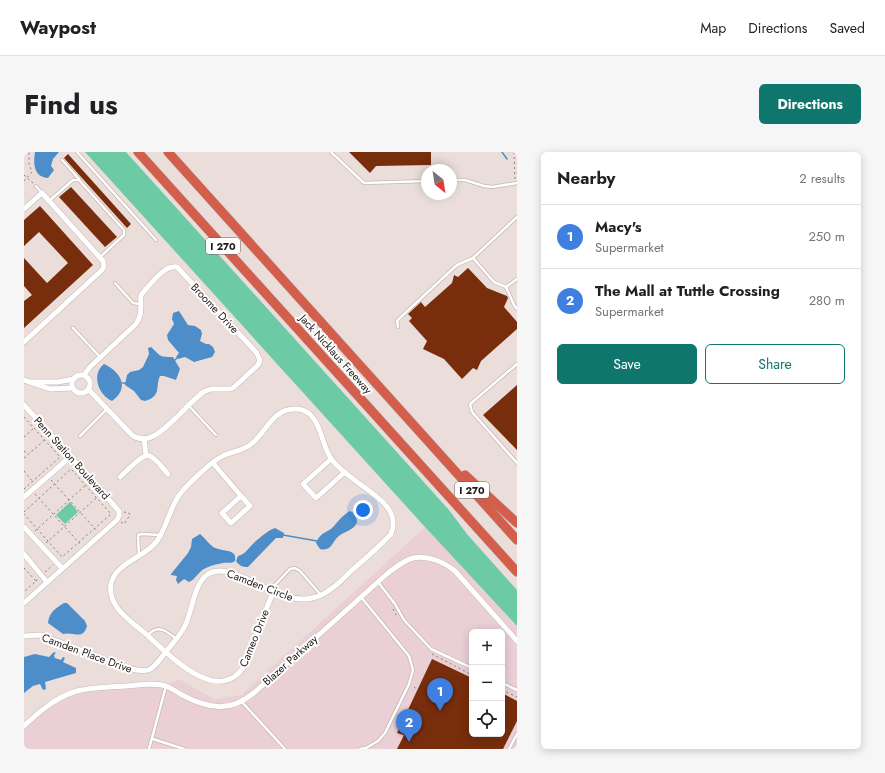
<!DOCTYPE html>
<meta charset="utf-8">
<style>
body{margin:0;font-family:Jost,sans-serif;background:#f6f6f6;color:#202124}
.controls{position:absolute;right:12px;bottom:12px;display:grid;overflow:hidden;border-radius:6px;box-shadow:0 2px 10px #0003}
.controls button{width:36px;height:36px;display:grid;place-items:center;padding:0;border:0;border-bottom:1px solid #e0e0e0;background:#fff;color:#202124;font:20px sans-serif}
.compass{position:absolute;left:397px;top:12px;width:36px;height:36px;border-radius:50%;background:#fff;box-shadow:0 2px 10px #0003;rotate:150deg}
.you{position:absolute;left:339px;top:358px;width:14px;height:14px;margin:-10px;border:3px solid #fff;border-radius:50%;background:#1a73e8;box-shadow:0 0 0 6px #1a73e833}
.badge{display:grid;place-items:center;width:26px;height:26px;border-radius:50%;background:#0f766e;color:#fff;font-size:13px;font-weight:700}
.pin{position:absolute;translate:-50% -33px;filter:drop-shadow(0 1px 2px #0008)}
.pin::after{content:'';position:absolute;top:21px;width:14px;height:12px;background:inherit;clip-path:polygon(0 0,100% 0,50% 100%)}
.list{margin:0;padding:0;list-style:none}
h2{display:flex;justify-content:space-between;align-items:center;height:52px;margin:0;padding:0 16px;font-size:17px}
h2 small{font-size:13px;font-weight:400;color:#757577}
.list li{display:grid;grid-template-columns:26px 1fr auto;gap:12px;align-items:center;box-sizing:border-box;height:64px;padding:0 16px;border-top:1px solid #e0e0e0}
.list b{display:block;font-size:15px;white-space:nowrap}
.list p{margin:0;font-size:13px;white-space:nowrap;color:#757577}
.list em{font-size:13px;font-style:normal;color:#757577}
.actions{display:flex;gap:8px;padding:12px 16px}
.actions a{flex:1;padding:9px 0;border:1px solid #0f766e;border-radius:6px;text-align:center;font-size:14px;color:#0f766e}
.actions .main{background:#0f766e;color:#fff}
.icon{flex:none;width:22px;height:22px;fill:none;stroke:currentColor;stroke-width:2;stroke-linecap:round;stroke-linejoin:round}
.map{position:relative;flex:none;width:493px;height:597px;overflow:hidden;border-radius:6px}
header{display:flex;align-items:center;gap:24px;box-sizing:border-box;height:56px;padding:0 20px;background:#fff;border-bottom:1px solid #e0e0e0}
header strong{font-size:19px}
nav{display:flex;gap:22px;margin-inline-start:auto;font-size:14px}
.intro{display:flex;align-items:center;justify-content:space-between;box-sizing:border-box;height:96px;padding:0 24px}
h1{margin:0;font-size:28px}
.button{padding:10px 18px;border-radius:6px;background:#0f766e;color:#fff;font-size:14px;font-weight:700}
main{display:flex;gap:24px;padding:0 24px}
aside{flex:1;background:#fff;border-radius:6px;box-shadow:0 2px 10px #0003}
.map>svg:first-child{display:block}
</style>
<header>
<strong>Waypost</strong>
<nav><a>Map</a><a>Directions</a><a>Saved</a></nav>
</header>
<div class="intro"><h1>Find us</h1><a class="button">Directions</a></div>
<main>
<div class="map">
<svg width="493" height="597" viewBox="0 0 493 597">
<rect width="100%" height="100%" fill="#ebdeda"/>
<path fill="#ead0d5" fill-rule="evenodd" d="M401,375l92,99v123h-493v-23l8,-8 43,-27 69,-7 22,2 13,-7 35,20 27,-4zM448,480h30v102h-30z"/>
<g fill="#6ccba4">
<polygon points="61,0 102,0 425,358 443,382 493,438 493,474 401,375"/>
<polygon points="46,350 54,360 41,372 32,363"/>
</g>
<g fill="#4d8eca">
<path d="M11,0h24l-6,7 -2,7 3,4 -6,8c-14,-1 -15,-14 -13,-26z"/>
<polygon points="155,159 164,173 171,174 177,178 178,182 176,189 182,192 185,192 189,195 191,200 188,205 170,210 161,205 154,207 152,205 155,201 144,188 143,183 150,172 148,167 149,161"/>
<path d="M127,195c10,9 7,10 22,10l7,12 -4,11 -12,-4h-4c-5,11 2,20 -15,25l-4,-1 -7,-9 -9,-6 2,-10 3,-3 9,-2 4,-3 6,-13 -1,-6z"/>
<path d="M80,212c17,8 26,24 8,37 -14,-6 -21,-27 -8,-37z"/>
<path d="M326,359c3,1 5,3 6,6 5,11 -11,14 -17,19 -7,5 -7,16 -19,13l-4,-6c6,-13 11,-9 18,-17 5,-6 9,-11 16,-15z"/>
<path d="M251,376l9,5 -1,5h-7l-28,29c-5,0 -9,-1 -12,-6l2,-5c7,-2 8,-5 13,-10 4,-5 19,-17 24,-18z"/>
<path d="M176,382c5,4 7,8 12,12 8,7 26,1 23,15 -4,3 -8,1 -12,2 -6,1 -14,3 -19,6 -6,3 -8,10 -15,13l-5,-3 -6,5 -2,-4 1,-4 -6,-1v-1l17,-21 3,-6 1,-8z"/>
<path d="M40,451h3l18,18 2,5c-4,15 -14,5 -24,8l-15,-11c1,-11 8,-15 16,-20z"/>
<polygon points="30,500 32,501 30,503 31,506 37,508 39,505 41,506 39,510 52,516 52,521 21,530 22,537 19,538 16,532 9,534 0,541 0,505 11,502 25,505"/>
</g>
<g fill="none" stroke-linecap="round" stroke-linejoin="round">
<g stroke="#4d8eca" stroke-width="1.5">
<polyline points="478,0 483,7"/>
<polyline points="151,208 153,206"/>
<polyline points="98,231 102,231"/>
<polyline points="259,383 293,389"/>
</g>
</g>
<g fill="#782d0c">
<polygon points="325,0 407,0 407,13 352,14 346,21"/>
<polygon points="44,2 107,72 103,76 40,6"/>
<polygon points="47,35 93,85 81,95 35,45"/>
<polygon points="16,54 69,113 0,176 0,149 8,143 0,134 0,106 23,131 44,111 15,80 0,94 0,68"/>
<polygon points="444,116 463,136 483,144 484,146 480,155 493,170 493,177 457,209 453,218 449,216 438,227 420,207 399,197 403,189 385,169 388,166 384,162 397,150 401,155 428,131 430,123 434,125"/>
<polygon points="493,233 493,298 459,263"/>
<polygon points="408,507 448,526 448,582 478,582 478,541 493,549 493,569 479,597 373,597 380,583 373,581"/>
</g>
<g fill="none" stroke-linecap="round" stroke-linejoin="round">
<defs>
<g id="service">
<polyline points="53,0 132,88"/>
<polyline points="307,0 340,31 403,29"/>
<polyline points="38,8 55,27"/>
<polyline points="427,28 441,28 460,34 468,35 493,31"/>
<polyline points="12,34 17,40"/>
<polyline points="25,49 49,28 55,28 100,78 100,83 76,105"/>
<polyline points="493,65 449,106 470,130 482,135 493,127"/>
<polyline points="91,131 109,151 116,152"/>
<polyline points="482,135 490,153 493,157"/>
<polyline points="374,175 373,169 379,163 433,113 449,106"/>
<polyline points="49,176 76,205"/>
<polyline points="493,212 446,252 448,260 493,311"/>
<polyline points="165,254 192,283"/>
<polyline points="56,284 83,257"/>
<polyline points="115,404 114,383 118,382 136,383"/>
<polyline points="354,430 371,452 380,468 407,497 448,516"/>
<polyline points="246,438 266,417 271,416 276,419 296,442"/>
<path d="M124,483c10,-11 19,-4 28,4"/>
<polyline points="478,531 493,538"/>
<polyline points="218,550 261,597"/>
<polyline points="129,587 160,597"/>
<polyline points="125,597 142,534"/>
<polyline points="336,597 342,596 354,589 361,581 385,532 389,518 385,504 337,445"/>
<polyline points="485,597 493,582"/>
</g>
<g id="minor">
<polyline points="0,57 18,41 79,109 80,114 78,118 0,190"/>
<path d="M60,223l6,-8 46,-43c7,-9 4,-19 5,-29 8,-9 23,-31 36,-28l79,85 4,8 -2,5 -25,23 -3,1h-19l-8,3c-8,7 -16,14 -23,22 -12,11 -31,34 -48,21l-44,-46"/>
<circle cx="57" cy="232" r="9"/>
<polyline points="0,228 26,237 49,236"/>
<polyline points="7,230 34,230 50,227"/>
<polyline points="0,253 95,359 95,364 93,368 0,451"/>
<polyline points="120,287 122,303"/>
<polyline points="307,307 279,332 292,346 321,320"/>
<polyline points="189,311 217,344"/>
<path d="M96,325c6,-5 23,-25 30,-21 7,3 13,13 18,18"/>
<polygon points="217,344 226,354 207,371 198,361"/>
<polyline points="0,345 46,305"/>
<polyline points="0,375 38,416"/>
<polyline points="0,402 23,430"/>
<path d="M0,484l17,-1 87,33c22,6 23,3 37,-15 7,-9 15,-17 20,-27 7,-14 9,-43 23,-52 27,-15 70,33 104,24 5,-1 12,-4 16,-7 9,-5 16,-13 23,-20 14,-12 28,-24 40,-37 10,-25 -17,-39 -34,-52 -9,-7 -18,-13 -25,-22 -12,-15 -10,-49 -35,-51 -25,-2 -31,25 -47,36 -10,7 -22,7 -31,13 -11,7 -31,26 -39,36 -10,13 -13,33 -23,47 -11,16 -42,22 -46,43 -4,23 20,37 35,50 17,16 52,51 77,47 9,-1 15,-6 20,-13l30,-76"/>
<path d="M0,574c15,-14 31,-28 50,-34 14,-5 37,-5 52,-6 13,-1 27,-4 40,0 5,2 11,6 16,9 27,14 48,18 73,-3l133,-119c7,-5 16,-13 25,-15 15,-3 31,4 42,13l62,70"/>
</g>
<g id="motorway">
<polyline points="114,0 493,420"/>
<polyline points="144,0 493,388"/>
<polyline points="441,323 493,371"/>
</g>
</defs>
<use href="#service" stroke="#c4b8b3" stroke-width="4"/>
<use href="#minor" stroke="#c4b8b3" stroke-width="6"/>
<use href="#motorway" stroke="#c0bfbf" stroke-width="10"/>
<g stroke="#857d7a" stroke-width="1" stroke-dasharray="2 3" stroke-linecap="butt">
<polyline points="490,0 491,27"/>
<polyline points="0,23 9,31"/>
<polyline points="0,29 8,20 5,12 5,0"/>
<polyline points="0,265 36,305 0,337"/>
<polyline points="0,285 10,276"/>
<polyline points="0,299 3,302"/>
<polyline points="0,306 23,286"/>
<polyline points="0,319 8,329"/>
<polyline points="27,328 73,379"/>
<polyline points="11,342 57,393"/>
<polyline points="0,360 47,317 87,362 38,405 0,362"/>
<polyline points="97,370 100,372 106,363 105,361 100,360"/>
<polyline points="11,379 64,331"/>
<polyline points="22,391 72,346"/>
<polyline points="0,416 12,429 0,440"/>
<polyline points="21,420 29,413"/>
<polyline points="12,429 14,427"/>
<polyline points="369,457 372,463"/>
<polyline points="408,502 448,523"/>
<polyline points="390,535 393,537"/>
<polyline points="478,538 493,545"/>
</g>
<use href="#service" stroke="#fff" stroke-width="2.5"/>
<use href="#minor" stroke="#fff" stroke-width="5"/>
<use href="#motorway" stroke="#d25e4b" stroke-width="9"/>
</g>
<g text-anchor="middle" stroke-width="4" stroke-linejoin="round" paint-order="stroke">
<g fill="#fff" stroke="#625f5e" stroke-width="1">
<rect x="182" y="86" width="34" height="16" rx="3"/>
<rect x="431" y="330" width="34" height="16" rx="3"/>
</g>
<g font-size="10" font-weight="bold" fill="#1f1b19">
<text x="199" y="98">I 270</text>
<text x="448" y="342">I 270</text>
</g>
<g font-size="11" fill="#1f1b19" stroke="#fff">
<text transform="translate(191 156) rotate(47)" y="4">Broome Drive</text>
<text transform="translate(312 202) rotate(48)" y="4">Jack Nicklaus Freeway</text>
<text transform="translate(48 306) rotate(48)" y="4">Penn Station Boulevard</text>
<text transform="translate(236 433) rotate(21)" y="4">Camden Circle</text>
<text transform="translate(230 486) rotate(-68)" y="4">Cameo Drive</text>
<text transform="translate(63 501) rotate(20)" y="4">Camden Place Drive</text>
<text transform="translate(266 508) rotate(-42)" y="4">Blazer Parkway</text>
</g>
</g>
</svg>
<div class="controls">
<button>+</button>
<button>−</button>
<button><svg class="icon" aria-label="locate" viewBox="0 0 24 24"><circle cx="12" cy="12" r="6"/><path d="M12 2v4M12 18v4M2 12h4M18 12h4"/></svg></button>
</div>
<svg class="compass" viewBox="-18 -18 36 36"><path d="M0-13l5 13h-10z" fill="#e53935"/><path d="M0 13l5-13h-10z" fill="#757577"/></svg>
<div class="you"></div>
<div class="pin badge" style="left:416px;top:559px;background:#3f7fe0">1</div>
<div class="pin badge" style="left:385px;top:590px;background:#3f7fe0">2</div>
</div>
<aside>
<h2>Nearby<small>2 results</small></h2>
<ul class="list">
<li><span class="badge" style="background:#3f7fe0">1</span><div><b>Macy's</b><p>Supermarket</p></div><em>250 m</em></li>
<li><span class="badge" style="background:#3f7fe0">2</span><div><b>The Mall at Tuttle Crossing</b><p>Supermarket</p></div><em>280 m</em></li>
</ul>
<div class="actions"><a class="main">Save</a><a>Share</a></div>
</aside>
</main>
